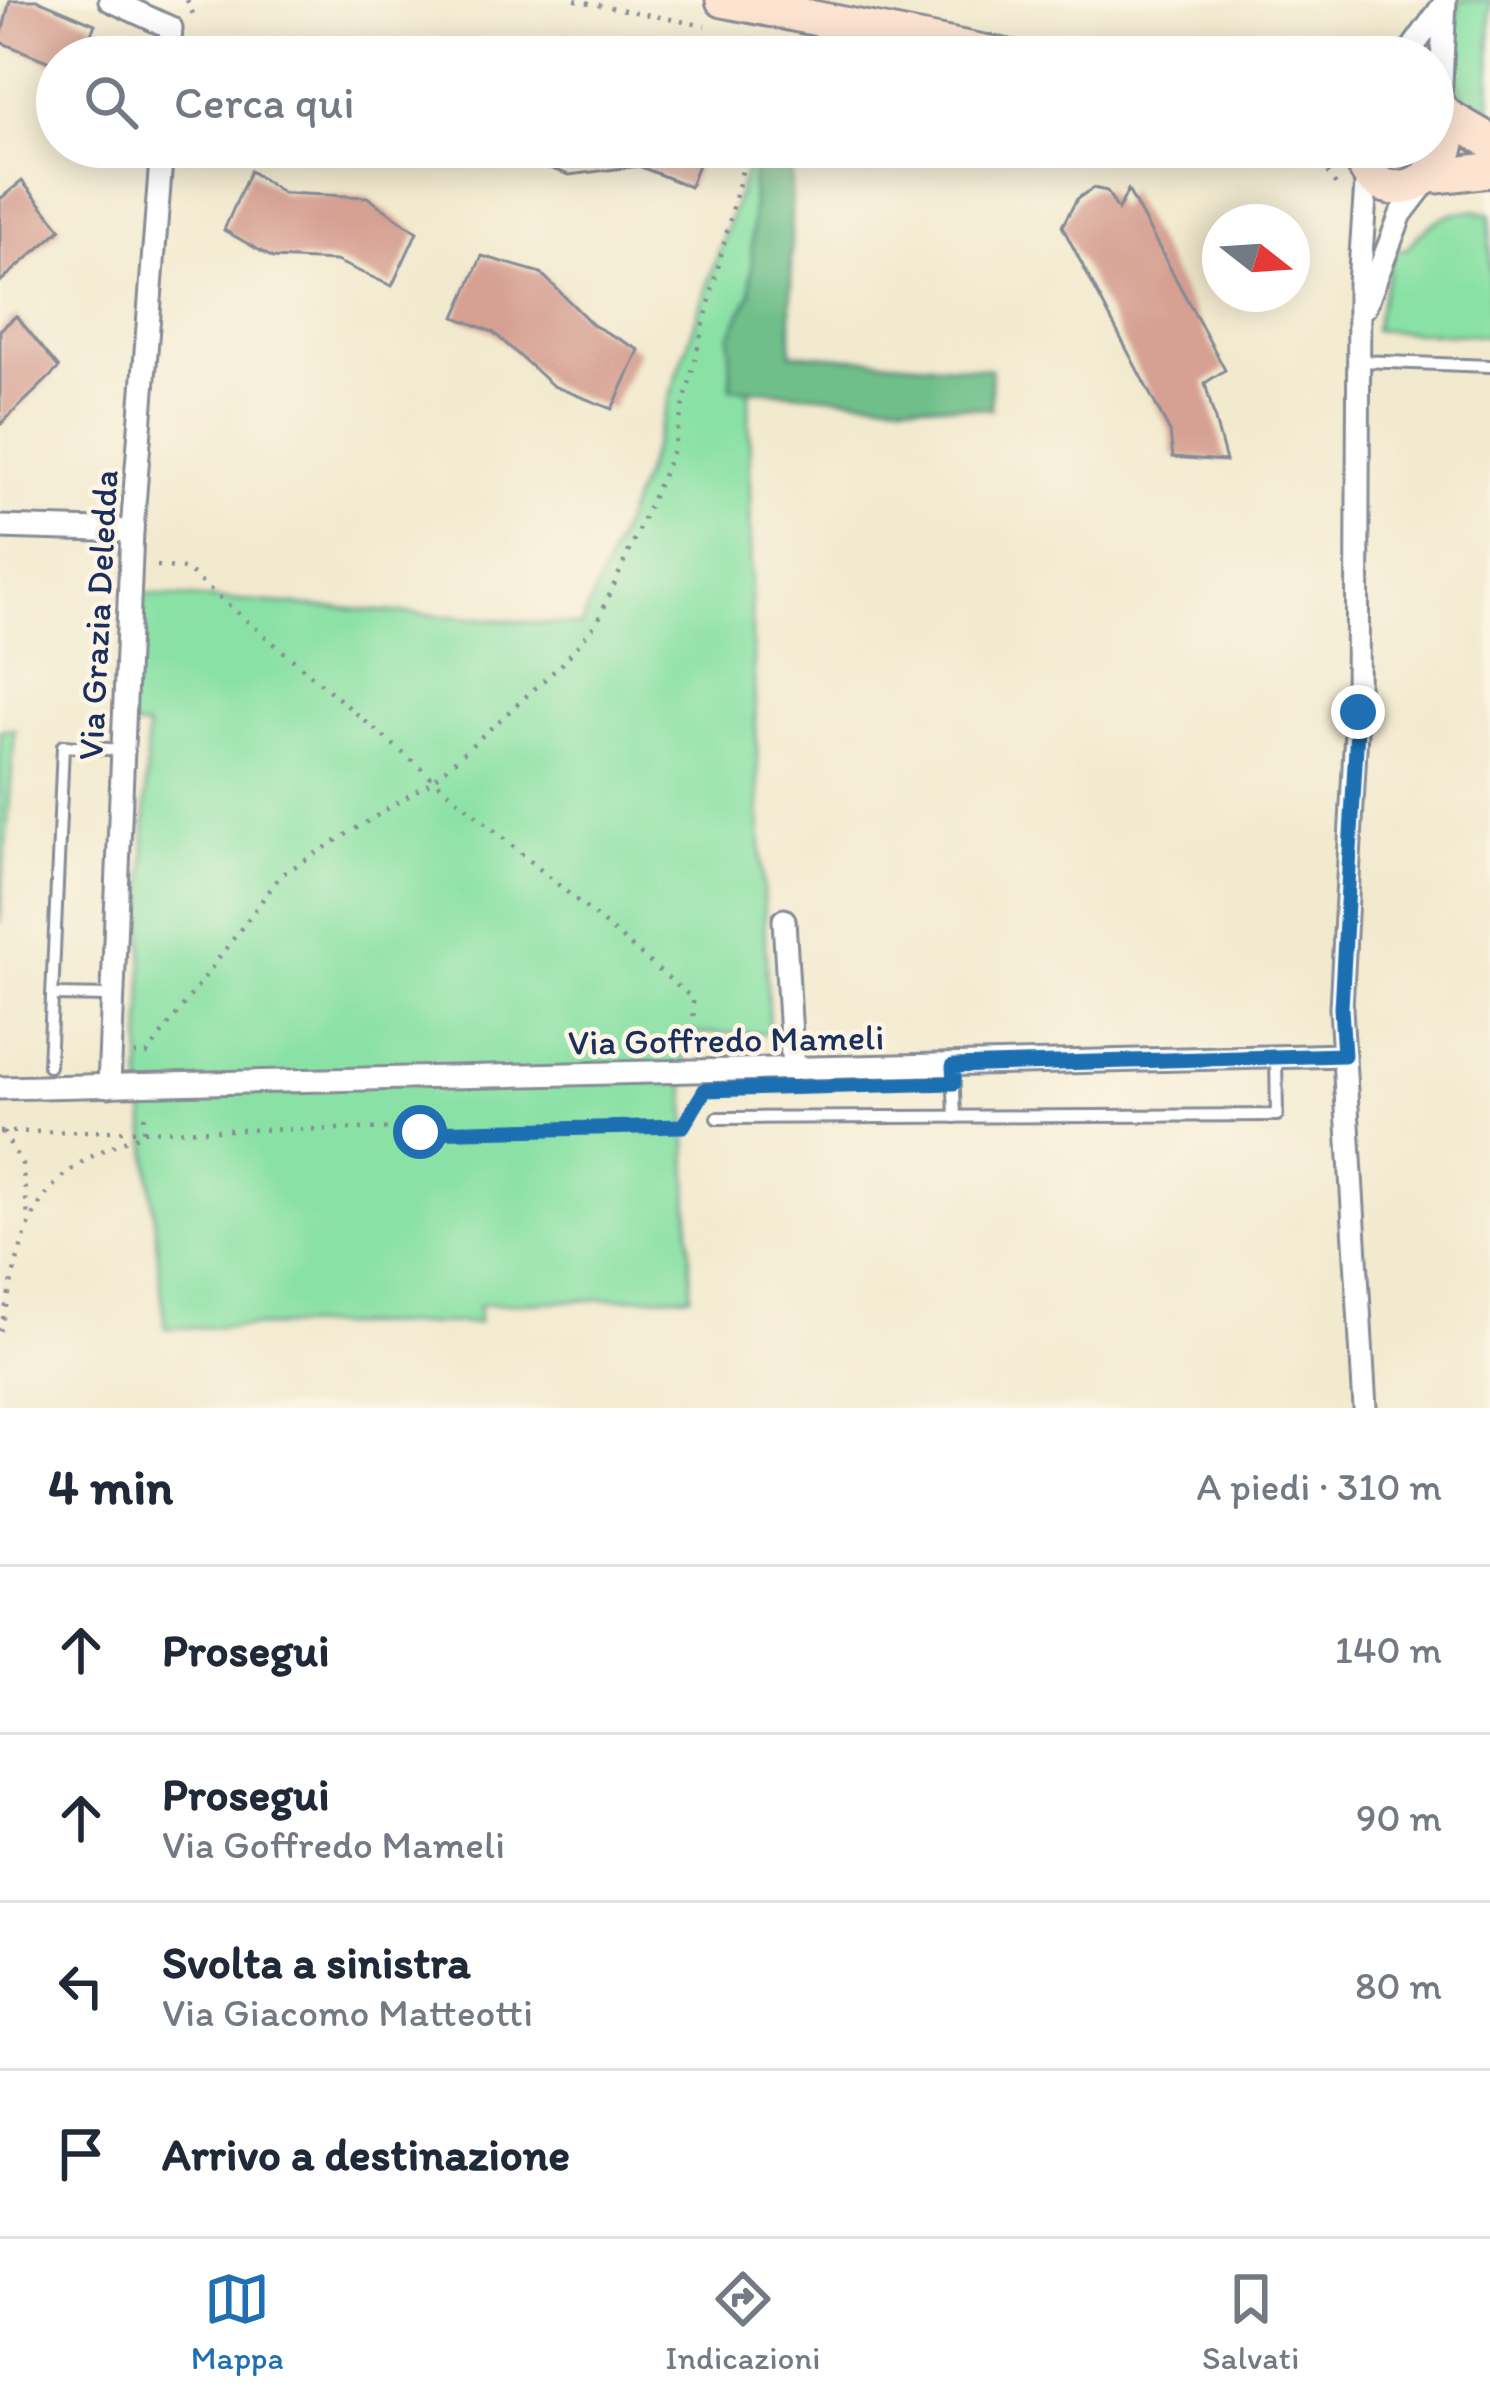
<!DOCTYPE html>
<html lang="it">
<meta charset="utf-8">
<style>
body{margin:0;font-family:Itim,sans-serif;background:#f6f6f7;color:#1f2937}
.compass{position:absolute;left:1202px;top:204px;width:108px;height:108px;border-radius:50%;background:#fff;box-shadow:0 6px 30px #0003;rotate:107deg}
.stop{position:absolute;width:36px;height:36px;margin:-27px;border:9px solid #1f6fb2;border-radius:50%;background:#fff}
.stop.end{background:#1f6fb2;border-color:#fff;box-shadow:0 3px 12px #0008}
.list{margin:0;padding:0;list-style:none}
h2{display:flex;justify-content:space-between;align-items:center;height:156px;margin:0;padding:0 48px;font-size:51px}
h2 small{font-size:39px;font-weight:400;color:#747a83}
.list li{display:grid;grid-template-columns:78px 1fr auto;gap:36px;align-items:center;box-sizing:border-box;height:168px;padding:0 48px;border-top:3px solid #e0e1e3}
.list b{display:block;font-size:45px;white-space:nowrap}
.list p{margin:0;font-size:39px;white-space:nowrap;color:#747a83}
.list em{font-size:39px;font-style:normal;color:#747a83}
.icon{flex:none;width:66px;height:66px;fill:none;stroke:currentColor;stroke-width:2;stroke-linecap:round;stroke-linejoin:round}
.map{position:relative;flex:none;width:1490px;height:1408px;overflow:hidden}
.search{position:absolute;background:#fff;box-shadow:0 6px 30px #0003;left:36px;right:36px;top:36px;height:132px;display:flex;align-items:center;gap:30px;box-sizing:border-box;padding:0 42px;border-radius:66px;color:#747a83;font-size:45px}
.sheet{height:828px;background:#fff}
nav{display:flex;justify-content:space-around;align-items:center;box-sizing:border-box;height:168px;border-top:3px solid #e0e1e3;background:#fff;font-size:33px;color:#747a83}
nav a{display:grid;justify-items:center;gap:6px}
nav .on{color:#1f6fb2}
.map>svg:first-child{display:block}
</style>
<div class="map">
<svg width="1490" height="1408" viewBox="0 0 1490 1408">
<rect width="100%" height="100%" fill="#fcf5e5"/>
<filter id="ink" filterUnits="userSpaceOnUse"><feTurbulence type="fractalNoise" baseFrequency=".00833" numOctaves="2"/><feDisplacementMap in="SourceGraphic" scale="24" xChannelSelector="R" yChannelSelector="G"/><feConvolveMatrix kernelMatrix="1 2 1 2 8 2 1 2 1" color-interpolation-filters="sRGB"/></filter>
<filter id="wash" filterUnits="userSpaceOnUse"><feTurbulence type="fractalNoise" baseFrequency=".004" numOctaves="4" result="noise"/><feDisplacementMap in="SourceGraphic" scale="48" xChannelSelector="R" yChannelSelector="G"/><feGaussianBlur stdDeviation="2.7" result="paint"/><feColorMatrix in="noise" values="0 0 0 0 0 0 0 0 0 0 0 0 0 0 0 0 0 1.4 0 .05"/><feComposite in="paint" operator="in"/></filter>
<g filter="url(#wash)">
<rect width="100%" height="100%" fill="#f2eacf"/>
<g fill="#8ae1a5" stroke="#528882" stroke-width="3">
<path d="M1460,0h30v128c-46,-37 -41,-75 -30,-128z"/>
<polygon points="754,147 751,293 730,336 731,387 749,389 751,611 769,1033 684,1034 691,1295 479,1305 478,1323 165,1328 141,1080 147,728 122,726 132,593 581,626 645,471"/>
<path d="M1472,210l18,4v122l-116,-6 20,-79 13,-2c16,-23 38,-36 65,-39z"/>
<polygon points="0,730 15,730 0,924"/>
</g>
<polygon fill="#6fbf8a" stroke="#457774" stroke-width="3" points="754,147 791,147 791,353 991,369 991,409 731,388 730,336 751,293"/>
<g id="blocks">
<g fill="#d6a093">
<polygon points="10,0 38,0 95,24 82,57 57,57 57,65 0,42"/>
<polygon points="518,147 704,147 690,187 639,166 569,175 515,156"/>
<polygon points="250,171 283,193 367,197 417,232 392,286 336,261 273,258 224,230"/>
<polygon points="22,181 61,229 0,282 0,199"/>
<polygon points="1093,188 1107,191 1118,210 1128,190 1225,370 1205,383 1226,461 1173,457 1170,432 1062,226 1077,199"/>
<polygon points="482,256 541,273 593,325 639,350 612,409 553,386 493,332 455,317"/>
<polygon points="16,316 59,368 0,425 0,330"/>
</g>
</g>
</g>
<g filter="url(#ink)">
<use href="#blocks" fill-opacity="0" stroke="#868c96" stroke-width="3"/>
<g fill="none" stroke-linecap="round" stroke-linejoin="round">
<defs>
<g id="lane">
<polyline points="1361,361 1490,366"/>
<polyline points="52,995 112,996"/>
<polyline points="49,1066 63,746 122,750"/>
<polyline points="953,1066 955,1117"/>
<polyline points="717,1118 1277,1115 1276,1058"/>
</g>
<g id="street">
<polyline points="110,0 171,28 169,57"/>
<polyline points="1406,57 1444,4"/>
<polyline points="1440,104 1445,0"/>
<polyline points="1365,307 1401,214 1424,184"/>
<polyline points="0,527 132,531"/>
<polyline points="784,920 793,1070"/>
<polyline points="109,1086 132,531 162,147"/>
<polyline points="0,1088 1344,1055"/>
<polyline points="1365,1408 1341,1008 1357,712 1359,284 1367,169"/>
</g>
<g id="secondary">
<polyline points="723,0 1009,57"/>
<polyline points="1450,118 1490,141"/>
<path d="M1358,147c19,91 132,9 75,-48"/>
<polyline points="1437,176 1490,170"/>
</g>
</defs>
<use href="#lane" stroke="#868c96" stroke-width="16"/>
<use href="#street" stroke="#868c96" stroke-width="27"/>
<use href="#secondary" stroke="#868c96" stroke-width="39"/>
<g stroke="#868c96" stroke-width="4.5" stroke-dasharray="3 9" stroke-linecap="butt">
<polyline points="187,0 194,16"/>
<polyline points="575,0 705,26"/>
<polyline points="753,57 753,39"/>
<polyline points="1262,147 1323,165 1340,192"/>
<polyline points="157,566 186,569 693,999 694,1049"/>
<polyline points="134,1054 147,1054 281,875 431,782 563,663 598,621 671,456 748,147"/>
<polyline points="0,1132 683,1126 702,1096"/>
<polyline points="3,1132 22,1164 28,1216"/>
<path d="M0,1331c27,-108 26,-156 143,-197l2,-26"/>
</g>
<use href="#lane" stroke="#fff" stroke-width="10"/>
<use href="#street" stroke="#fff" stroke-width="21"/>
<use href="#secondary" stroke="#fde4d1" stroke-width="33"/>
</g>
</g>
<g fill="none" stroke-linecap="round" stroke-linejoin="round" filter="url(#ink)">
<polyline stroke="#1f6fb2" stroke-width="15" points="420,1132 683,1126 705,1090 954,1083 953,1066 1344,1055 1341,1008 1358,712"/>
</g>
<g text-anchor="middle" stroke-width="9" stroke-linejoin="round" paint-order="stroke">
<g font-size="36" fill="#1b2f5e" stroke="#fcf5e5">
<text transform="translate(97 615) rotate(-87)" y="13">Via Grazia Deledda</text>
<text transform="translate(726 1039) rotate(-1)" y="13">Via Goffredo Mameli</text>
</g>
</g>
</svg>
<svg class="compass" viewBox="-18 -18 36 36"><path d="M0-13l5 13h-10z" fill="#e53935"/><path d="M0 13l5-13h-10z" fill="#747a83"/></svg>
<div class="stop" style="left:420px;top:1132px"></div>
<div class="stop end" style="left:1358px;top:712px"></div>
<div class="search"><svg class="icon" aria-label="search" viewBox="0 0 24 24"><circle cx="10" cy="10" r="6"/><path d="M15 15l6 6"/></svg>Cerca qui</div>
</div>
<section class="sheet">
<h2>4 min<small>A piedi · 310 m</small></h2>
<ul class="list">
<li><svg class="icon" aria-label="ahead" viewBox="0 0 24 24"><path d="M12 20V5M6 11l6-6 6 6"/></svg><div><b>Prosegui</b></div><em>140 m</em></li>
<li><svg class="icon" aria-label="ahead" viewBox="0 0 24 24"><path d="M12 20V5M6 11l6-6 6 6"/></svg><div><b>Prosegui</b><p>Via Goffredo Mameli</p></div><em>90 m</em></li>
<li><svg class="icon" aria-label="left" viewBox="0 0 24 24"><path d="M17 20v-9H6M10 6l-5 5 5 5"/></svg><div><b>Svolta a sinistra</b><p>Via Giacomo Matteotti</p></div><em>80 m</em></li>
<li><svg class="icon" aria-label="arrive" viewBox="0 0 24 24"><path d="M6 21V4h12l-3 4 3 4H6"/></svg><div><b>Arrivo a destinazione</b></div></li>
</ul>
</section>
<nav>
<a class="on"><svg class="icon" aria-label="map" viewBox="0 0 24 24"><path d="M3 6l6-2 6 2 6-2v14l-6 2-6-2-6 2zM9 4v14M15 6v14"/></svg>Mappa</a>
<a><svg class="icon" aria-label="directions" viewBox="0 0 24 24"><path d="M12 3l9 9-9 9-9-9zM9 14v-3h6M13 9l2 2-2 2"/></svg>Indicazioni</a>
<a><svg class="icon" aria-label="saved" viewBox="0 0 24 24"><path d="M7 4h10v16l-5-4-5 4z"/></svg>Salvati</a>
</nav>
